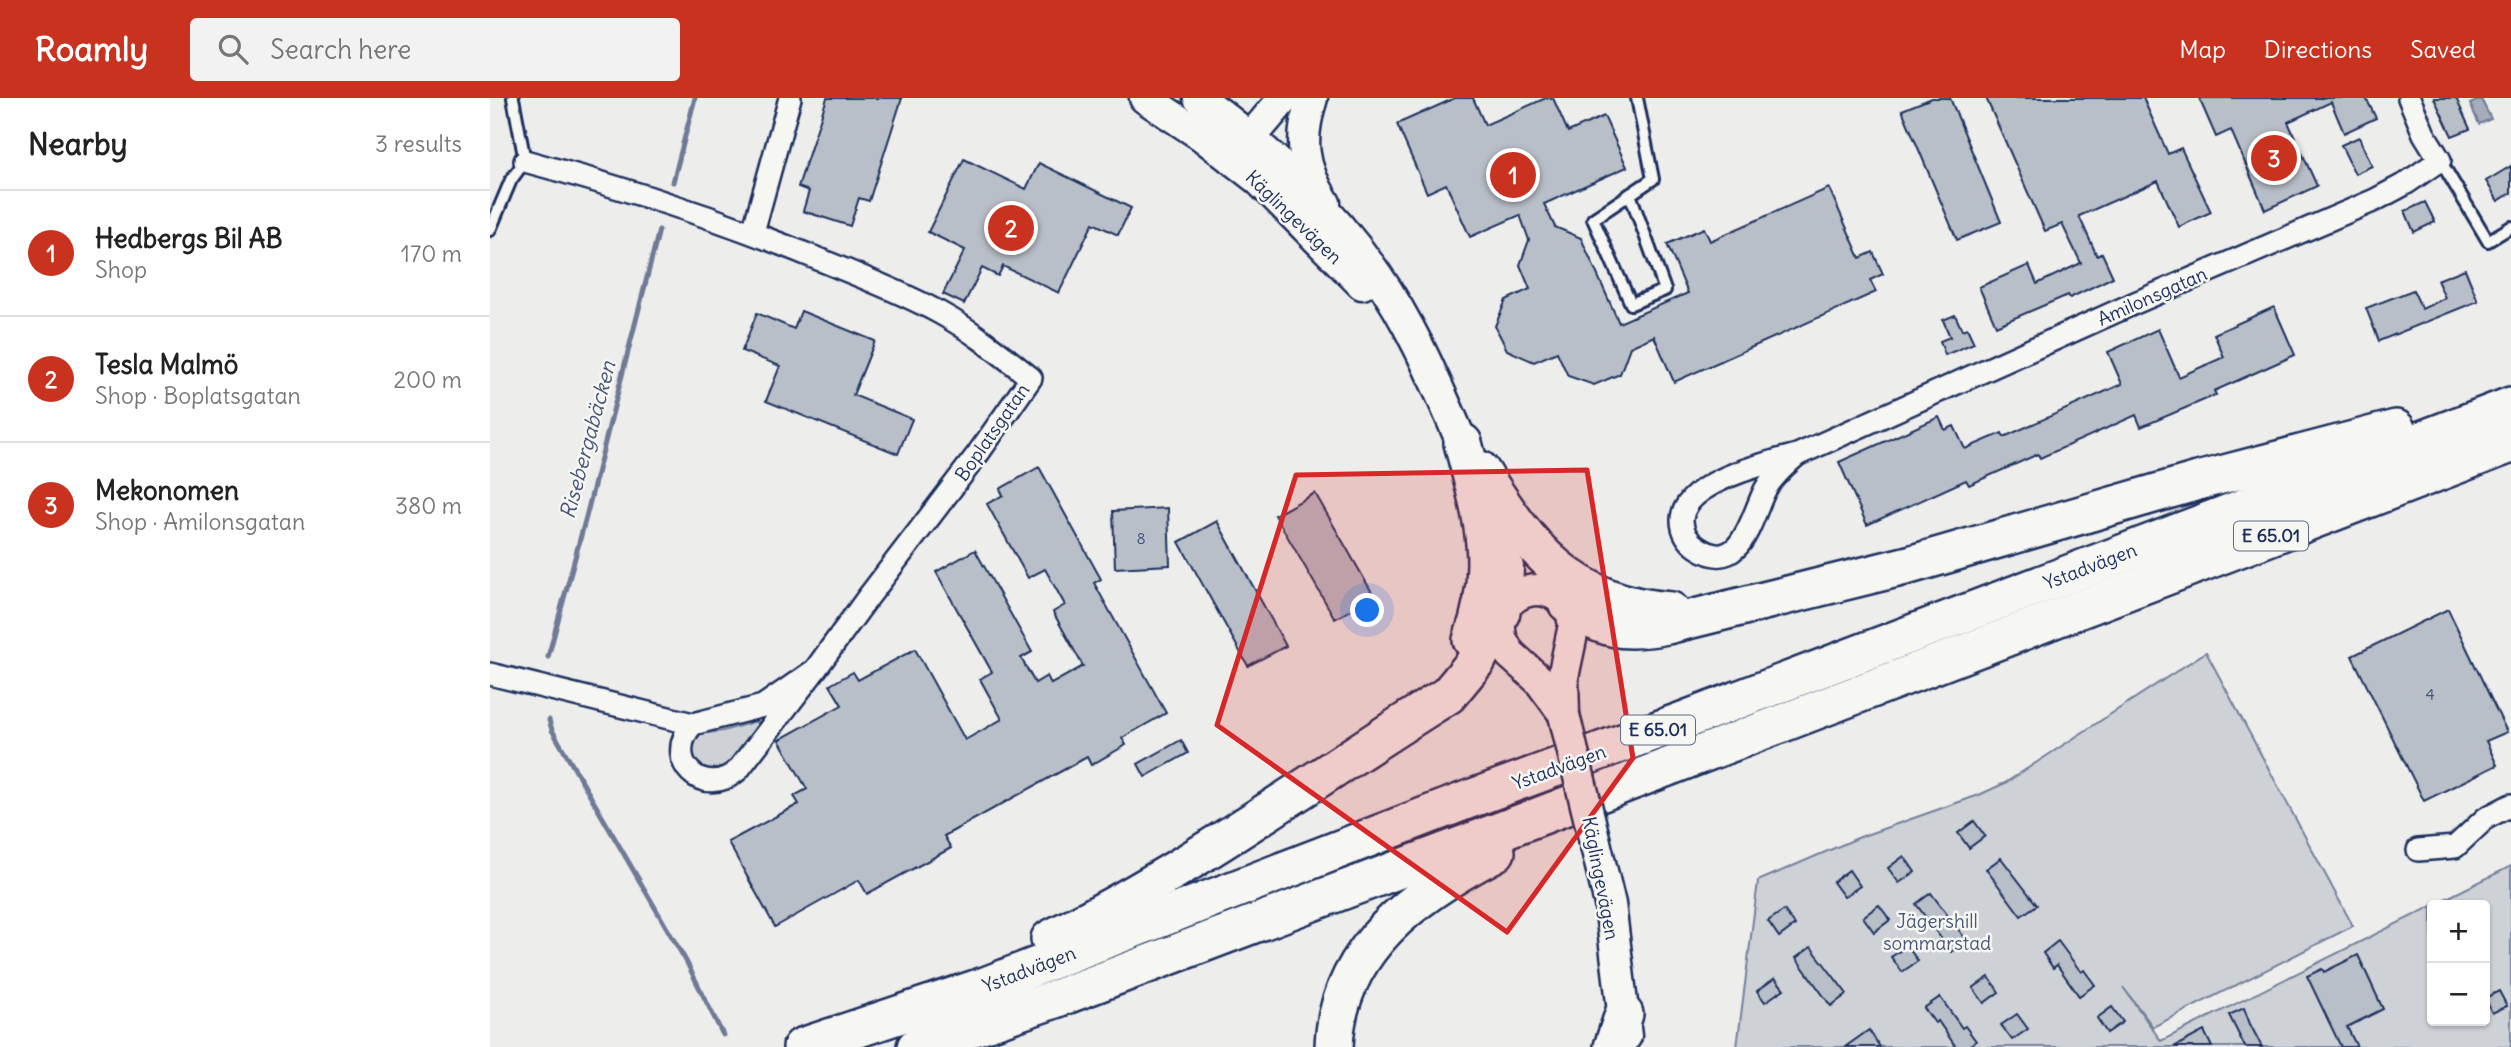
<!DOCTYPE html>
<meta charset="utf-8">
<style>
body{margin:0;font-family:Delius,sans-serif;background:#f2f2f2;color:#222}
.controls{position:absolute;right:21px;bottom:21px;display:grid;overflow:hidden;border-radius:7px;box-shadow:0 2px 5px #0004}
.controls button{width:63px;height:63px;display:grid;place-items:center;padding:0;border:0;border-bottom:2px solid #e0e0e0;background:#fff;color:#222;font:35px sans-serif}
.you{position:absolute;left:878px;top:513px;width:24px;height:24px;margin:-18px;border:5px solid #fff;border-radius:50%;background:#1a73e8;box-shadow:0 0 0 10px #1a73e833}
.badge{display:grid;place-items:center;width:46px;height:46px;border-radius:50%;background:#c8321e;color:#fff;font-size:23px;font-weight:700}
.pin{position:absolute;translate:-50% -50%;border:4px solid #fff;box-shadow:0 2px 7px #0006}
.list{margin:0;padding:0;list-style:none}
h2{display:flex;justify-content:space-between;align-items:center;height:91px;margin:0;padding:0 28px;font-size:30px}
h2 small{font-size:23px;font-weight:400;color:#767676}
.list li{display:grid;grid-template-columns:46px 1fr auto;gap:21px;align-items:center;box-sizing:border-box;height:126px;padding:0 28px;border-top:2px solid #e0e0e0}
.list b{display:block;font-size:26px;white-space:nowrap}
.list p{margin:0;font-size:23px;white-space:nowrap;color:#767676}
.list em{font-size:23px;font-style:normal;color:#767676}
.icon{flex:none;width:38px;height:38px;fill:none;stroke:currentColor;stroke-width:2;stroke-linecap:round;stroke-linejoin:round}
.map{position:relative;flex:none;width:2021px;height:949px;overflow:hidden}
header{display:flex;align-items:center;gap:42px;box-sizing:border-box;height:98px;padding:0 35px;background:#c8321e;color:#fff}
header strong{font-size:33px}
nav{display:flex;gap:38px;margin-inline-start:auto;font-size:24px}
.search{width:490px;height:63px;background:#f2f2f2;display:flex;align-items:center;gap:18px;box-sizing:border-box;padding:0 24px;border-radius:7px;color:#767676;font-size:26px}
main{display:flex}
aside{flex:1;background:#fff}
.map>svg:first-child{display:block}
</style>
<header>
<strong>Roamly</strong>
<div class="search"><svg class="icon" aria-label="search" viewBox="0 0 24 24"><circle cx="10" cy="10" r="6"/><path d="M15 15l6 6"/></svg>Search here</div>
<nav><a>Map</a><a>Directions</a><a>Saved</a></nav>
</header>
<main>
<aside>
<h2>Nearby<small>3 results</small></h2>
<ul class="list">
<li><span class="badge">1</span><div><b>Hedbergs Bil AB</b><p>Shop</p></div><em>170 m</em></li>
<li><span class="badge">2</span><div><b>Tesla Malmö</b><p>Shop · Boplatsgatan</p></div><em>200 m</em></li>
<li><span class="badge">3</span><div><b>Mekonomen</b><p>Shop · Amilonsgatan</p></div><em>380 m</em></li>
</ul>
</aside>
<div class="map">
<svg width="2021" height="949" viewBox="0 0 2021 949">
<rect width="100%" height="100%" fill="#edeeec"/>
<filter id="ink" filterUnits="userSpaceOnUse"><feTurbulence type="fractalNoise" baseFrequency=".0143" numOctaves="2"/><feDisplacementMap in="SourceGraphic" scale="14" xChannelSelector="R" yChannelSelector="G"/><feConvolveMatrix kernelMatrix="1 2 1 2 8 2 1 2 1" color-interpolation-filters="sRGB"/></filter>
<g filter="url(#ink)">
<g fill="#ced2d7" stroke="#74809a" stroke-width="2">
<polygon points="1716,554 1863,828 1663,929 1633,889 1671,943 1942,808 1942,923 1995,923 1995,807 1943,807 2021,768 2021,949 1247,949 1268,783 1370,739 1489,697 1515,685"/>
<path d="M263,624h5l1,6c-11,12 -22,29 -35,38 -13,9 -34,0 -32,-18 1,-5 6,-10 8,-14l23,-3z"/>
</g>
<polygon fill="#a5acbc" stroke="#6e7a96" stroke-width="2" points="1991,1 2001,21 1989,26 1980,6"/>
<g fill="none" stroke-linecap="round" stroke-linejoin="round">
<g stroke="#6e7a96" stroke-width="5">
<polyline points="183,84 205,0"/>
<polyline points="58,559 96,419 169,132"/>
<polyline points="59,622 62,632 196,863 233,937"/>
</g>
</g>
<g fill="#b9bfc8" stroke="#1b2f5e" stroke-width="2">
<polygon points="337,0 412,0 379,103 369,100 360,128 313,113 319,93 308,89"/>
<polygon points="965,0 983,0 995,27 1056,0 1063,0 1078,34 1114,18 1137,69 1054,106 1065,129 1091,140 1129,225 1198,195 1177,146 1214,130 1220,143 1339,90 1370,160 1383,154 1393,176 1380,182 1386,194 1184,284 1164,238 1140,249 1130,276 1104,287 1078,278 1067,254 1044,264 1017,252 1005,228 1016,202 1040,191 1030,167 1039,142 1030,117 980,139 956,86 937,95 907,26"/>
<polygon points="1442,0 1460,0 1511,124 1467,142 1412,12"/>
<polygon points="1496,0 1653,0 1678,56 1691,50 1721,114 1689,129 1668,83 1589,118 1607,158 1612,155 1623,179 1580,200 1578,197 1506,228 1489,189 1539,167 1547,186 1591,165 1572,126 1555,133"/>
<polygon points="1709,0 1876,0 1886,20 1854,35 1841,4 1798,24 1827,88 1775,112 1741,32 1726,39"/>
<polygon points="1944,0 1966,0 1980,31 1962,38"/>
<polygon points="1869,39 1882,68 1865,76 1851,47"/>
<polygon points="474,61 536,91 549,65 641,110 628,137 603,125 569,195 513,168 508,178 492,170 474,206 453,196 475,152 438,134"/>
<polygon points="2021,68 2021,95 2008,103 1996,83"/>
<polygon points="1935,104 1945,124 1924,134 1915,113"/>
<polygon points="1975,171 1988,203 1889,243 1876,210 1923,192 1932,211 1955,200 1947,182"/>
<polygon points="1784,209 1805,257 1724,293 1726,297 1651,329 1646,317 1550,360 1548,356 1479,387 1476,382 1377,427 1349,364 1449,319 1455,332 1464,328 1475,351 1512,335 1514,339 1632,286 1618,254 1668,231 1689,279 1734,259 1724,236"/>
<polygon points="311,213 385,243 363,297 422,321 408,356 276,303 290,268 252,253 267,215 304,231"/>
<polygon points="1465,217 1472,232 1477,230 1484,245 1455,257 1450,243 1460,239 1453,222"/>
<polygon points="549,369 611,481 604,485 676,615 632,640 636,647 601,667 597,659 454,738 461,750 377,796 369,782 285,829 238,744 309,706 304,698 317,691 289,642 352,607 340,587 363,574 368,582 425,551 475,642 512,621 490,581 502,574 446,474 485,452 542,554 531,560 545,585 557,578 561,586 593,568 563,514 575,507 555,471 538,480 497,406 513,397 510,391"/>
<polygon points="825,395 884,498 845,521 785,417"/>
<polygon points="678,410 680,467 625,470 623,413"/>
<polygon points="727,423 796,548 758,568 689,444"/>
<polygon points="1958,511 2017,634 1996,643 2007,667 1934,703 1862,558"/>
<polygon points="691,642 698,655 655,679 648,666"/>
<polygon points="1484,723 1495,738 1479,750 1468,735"/>
<polygon points="1414,758 1425,774 1409,785 1398,770"/>
<polygon points="1511,760 1547,807 1531,818 1496,771"/>
<polygon points="1359,772 1370,788 1354,799 1343,784"/>
<polygon points="1441,795 1477,843 1461,854 1426,806"/>
<polygon points="1389,807 1400,822 1384,834 1373,819"/>
<polygon points="1294,812 1305,827 1289,839 1278,823"/>
<polygon points="1568,843 1591,874 1594,872 1605,887 1589,898 1567,867 1563,870 1553,855"/>
<polygon points="1417,848 1428,863 1412,874 1401,859"/>
<polygon points="1321,849 1357,896 1341,908 1306,860"/>
<polygon points="1868,857 1893,911 1857,929 1867,949 1851,949 1817,878 1832,871 1834,874"/>
<polygon points="1499,879 1509,894 1494,905 1483,890"/>
<polygon points="1285,880 1294,891 1275,904 1267,893"/>
<polygon points="2009,893 2017,908 2002,915 1995,900"/>
<polygon points="1450,899 1472,930 1475,928 1486,943 1477,949 1466,949 1448,923 1445,925 1434,910"/>
<polygon points="1622,909 1633,924 1617,935 1607,920"/>
<polygon points="1754,910 1760,926 1772,949 1755,949 1739,917"/>
<polygon points="1527,916 1538,931 1522,942 1511,927"/>
<polygon points="1379,932 1390,949 1355,949"/>
<polygon points="1714,933 1722,949 1684,949"/>
</g>
<g fill="none" stroke-linecap="round" stroke-linejoin="round">
<defs>
<g id="lane">
<polyline points="1950,62 1998,143 2021,129"/>
<polyline points="1140,96 1175,192 1141,206 1103,121 1163,81 1147,0"/>
<polyline points="0,132 21,82 35,63 23,0"/>
</g>
<g id="street">
<path d="M35,63c105,28 207,62 308,104 36,15 73,29 107,48 33,18 62,42 91,65l-54,77 -111,145 -51,70 -52,36 -70,18c-32,35 10,77 45,46l77,-100"/>
<polyline points="263,134 300,0"/>
<path d="M1307,357c-13,11 -24,21 -32,35 -14,27 -24,87 -68,57 -9,-6 -15,-16 -15,-27 1,-38 85,-57 115,-65l338,-152 240,-103 30,-16 35,-24 -16,-26 -15,-36"/>
<polyline points="0,576 203,626"/>
<polyline points="1928,752 1965,749 1996,720 2021,707"/>
</g>
<g id="secondary">
<polyline points="655,0 711,37 769,82 872,186"/>
<path d="M709,0c66,48 130,109 177,176 41,58 67,127 96,191"/>
<path d="M822,0c-13,41 -11,68 13,105"/>
<polyline points="747,56 794,0"/>
<polyline points="1002,412 1018,469 1017,492 1009,523 1011,540 1020,556 1049,582 1072,613"/>
<polyline points="1070,496 1081,512 1084,527 1073,579 1074,617"/>
<path d="M1012,512c16,-22 41,-27 62,-9"/>
<polyline points="1105,744 1120,806 1136,938"/>
</g>
<g id="highway">
<path d="M973,345c19,72 36,123 9,197"/>
<path d="M990,372c50,79 91,134 191,141"/>
<path d="M1077,505c33,28 59,30 100,22l242,-60 289,-84 198,-52"/>
<path d="M560,841c140,-69 266,-162 398,-244l29,-35 24,-48"/>
<polyline points="312,949 495,888 977,702 1195,622 2021,308"/>
<polyline points="426,949 565,901 1042,721 2021,346"/>
<path d="M844,949c3,-98 83,-154 162,-195"/>
<polyline points="1123,949 1134,916"/>
</g>
</defs>
<use href="#lane" stroke="#1b2f5e" stroke-width="16"/>
<use href="#street" stroke="#1b2f5e" stroke-width="26"/>
<use href="#secondary" stroke="#1b2f5e" stroke-width="35"/>
<use href="#highway" stroke="#1b2f5e" stroke-width="42"/>
<use href="#lane" stroke="#f6f6f2" stroke-width="10"/>
<use href="#street" stroke="#f6f6f2" stroke-width="21"/>
<use href="#secondary" stroke="#f6f6f2" stroke-width="30"/>
<use href="#highway" stroke="#f6f6f2" stroke-width="37"/>
<defs>
<polyline id="secondary-bridge" points="1074,617 1105,744"/>
</defs>
<use href="#secondary-bridge" stroke="#1b2f5e" stroke-width="35" stroke-linecap="butt"/>
<use href="#secondary-bridge" stroke="#f6f6f2" stroke-width="30"/>
</g>
</g>
<path fill="#d62828" fill-opacity="0.2" stroke="#d62828" stroke-width="5" stroke-linejoin="round" d="M1097,372l46,288 -126,174 -290,-207 79,-250z"/>
<g text-anchor="middle" stroke-width="5" stroke-linejoin="round" paint-order="stroke">
<g font-size="16" fill="#425378">
<text x="651" y="446">8</text>
<text x="1940" y="602">4</text>
</g>
<g fill="#f6f6f2" stroke="#5d6b8a" stroke-width="2">
<rect x="1744" y="423.5" width="74" height="29" rx="5"/>
<rect x="1131" y="617.5" width="74" height="29" rx="5"/>
</g>
<g font-size="18" font-weight="bold" fill="#1b2f5e">
<text x="1781" y="444">E 65.01</text>
<text x="1168" y="638">E 65.01</text>
</g>
<g font-size="19" fill="#1b2f5e" stroke="#f6f6f2">
<text transform="translate(804 119) rotate(44)" y="7">Käglingevägen</text>
<text transform="translate(1662 198) rotate(-24)" y="7">Amilonsgatan</text>
<text transform="translate(502 334) rotate(-55)" y="7">Boplatsgatan</text>
<text transform="translate(1600 468) rotate(-21)" y="7">Ystadvägen</text>
<text transform="translate(1069 669) rotate(-20)" y="7">Ystadvägen</text>
<text transform="translate(1111 780) rotate(79)" y="7">Käglingevägen</text>
<text transform="translate(539 871) rotate(-21)" y="7">Ystadvägen</text>
</g>
<g font-size="19" fill="#48587c" stroke="#f6f6f2">
<text x="1447" y="830">Jägershill<tspan x="1447" dy="22">sommarstad</tspan></text>
</g>
<g font-size="21" font-style="italic" fill="#44547a" stroke="#f6f6f2">
<text transform="translate(98 342) rotate(-75)" y="7">Risebergabäcken</text>
</g>
</g>
</svg>
<div class="controls">
<button>+</button>
<button>−</button>
</div>
<div class="you"></div>
<div class="pin badge" style="left:1023px;top:77px">1</div>
<div class="pin badge" style="left:521px;top:130px">2</div>
<div class="pin badge" style="left:1784px;top:60px">3</div>
</div>
</main>
